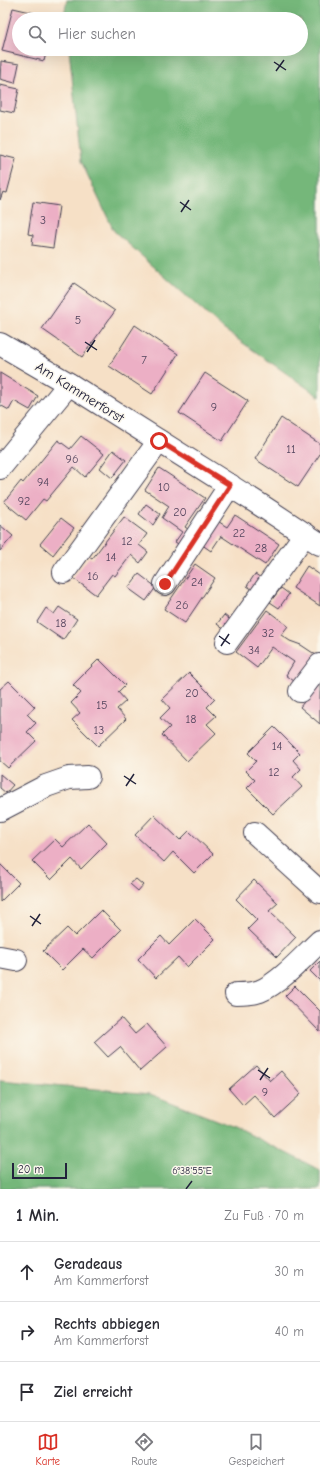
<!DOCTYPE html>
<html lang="de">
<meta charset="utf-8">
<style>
body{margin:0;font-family:"Comic Neue",sans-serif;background:#f7f7f7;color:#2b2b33}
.scale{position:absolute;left:12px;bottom:10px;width:55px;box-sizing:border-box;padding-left:4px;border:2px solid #22223b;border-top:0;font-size:11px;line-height:14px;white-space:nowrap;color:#22223b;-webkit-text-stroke:3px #fbf7ec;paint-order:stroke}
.stop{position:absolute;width:12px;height:12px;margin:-9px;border:3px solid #d93025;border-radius:50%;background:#fff}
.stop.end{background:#d93025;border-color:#fff;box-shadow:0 1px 4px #0008}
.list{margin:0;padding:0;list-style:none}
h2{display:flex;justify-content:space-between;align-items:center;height:52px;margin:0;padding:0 16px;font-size:17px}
h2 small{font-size:13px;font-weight:400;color:#7c7c81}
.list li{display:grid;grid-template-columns:26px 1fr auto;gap:12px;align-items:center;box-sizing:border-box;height:60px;padding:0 16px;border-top:1px solid #e1e1e2}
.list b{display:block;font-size:15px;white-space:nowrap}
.list p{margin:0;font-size:13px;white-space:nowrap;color:#7c7c81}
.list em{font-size:13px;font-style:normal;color:#7c7c81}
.icon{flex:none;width:22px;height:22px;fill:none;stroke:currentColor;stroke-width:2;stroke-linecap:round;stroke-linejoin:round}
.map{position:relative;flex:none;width:320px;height:1189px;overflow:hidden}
.search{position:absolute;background:#fff;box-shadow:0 4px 16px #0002;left:12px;right:12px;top:12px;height:44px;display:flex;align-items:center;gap:10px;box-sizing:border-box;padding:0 14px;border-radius:22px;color:#7c7c81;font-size:15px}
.sheet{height:232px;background:#fff}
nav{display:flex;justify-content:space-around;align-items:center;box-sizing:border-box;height:56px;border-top:1px solid #e1e1e2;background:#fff;font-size:11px;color:#7c7c81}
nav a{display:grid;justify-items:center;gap:2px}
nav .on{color:#d93025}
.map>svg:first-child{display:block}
</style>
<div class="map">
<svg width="320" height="1189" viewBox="0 0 320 1189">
<rect width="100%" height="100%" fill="#fbf7ec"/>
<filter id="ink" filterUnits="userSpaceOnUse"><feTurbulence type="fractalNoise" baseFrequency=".025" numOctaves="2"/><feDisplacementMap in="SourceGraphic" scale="8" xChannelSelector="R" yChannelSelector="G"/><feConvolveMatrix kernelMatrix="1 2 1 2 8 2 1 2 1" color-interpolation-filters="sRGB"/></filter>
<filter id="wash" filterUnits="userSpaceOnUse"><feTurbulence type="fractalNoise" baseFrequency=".012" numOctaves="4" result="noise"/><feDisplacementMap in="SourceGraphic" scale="16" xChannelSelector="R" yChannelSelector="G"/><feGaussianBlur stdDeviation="0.9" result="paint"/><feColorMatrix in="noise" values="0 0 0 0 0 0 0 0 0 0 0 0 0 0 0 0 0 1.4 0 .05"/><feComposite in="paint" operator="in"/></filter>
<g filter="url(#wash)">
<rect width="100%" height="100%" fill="#f6e0c6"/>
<g fill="#74b77a" stroke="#4b6c5a">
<polygon points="67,0 320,0 320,397 223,329 114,231 81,161 69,49 301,49 301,19 66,19 65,10"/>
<polygon points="0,1080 150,1094 234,1127 320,1170 320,1189 0,1189"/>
</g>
<g id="blocks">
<g fill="#ecafc5">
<polygon points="13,8 57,18 19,19 19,49 47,49 44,61 2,51"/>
<polygon points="1,61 19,64 15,83 0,79"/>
<polygon points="0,85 19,89 14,113 0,110"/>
<polygon points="0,155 16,159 7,193 3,192 0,200"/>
<polygon points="33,202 59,206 53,248 32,245 33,235 28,234"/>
<polygon points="74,283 115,311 82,357 42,329"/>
<polygon points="135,325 178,354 152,394 109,366"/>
<polygon points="0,373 38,396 30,410 14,401 9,410 0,405"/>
<polygon points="205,373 248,401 222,441 179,413"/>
<polygon points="281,418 320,444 320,454 298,487 255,459"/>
<polygon points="81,436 104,454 85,477 74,467 46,501 43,499 26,520 4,502 21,481 23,483 58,440 70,449"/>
<polygon points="113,450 126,460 112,478 100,468"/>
<polygon points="159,468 205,498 185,527 195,534 185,548 175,542 182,532 162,518 169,506 145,490"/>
<polygon points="146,504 160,514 153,525 139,514"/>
<polygon points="235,515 279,544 265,565 221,536 211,551 198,542 213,518 227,527"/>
<polygon points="124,517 147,534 139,545 148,552 140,563 131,555 115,576 112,574 96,595 73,578 89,557 92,559"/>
<polygon points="61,518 74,528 53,555 40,544"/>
<polygon points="0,525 13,536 0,551"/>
<polygon points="195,564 215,578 185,623 164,609"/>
<polygon points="307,566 320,575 320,606 293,588"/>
<polygon points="139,574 156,587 146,601 128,588"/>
<polygon points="255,574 266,581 258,593 247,586"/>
<polygon points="281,588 289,594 279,608 270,602"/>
<polygon points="59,607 77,619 63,640 37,622 46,608 54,614"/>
<polygon points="267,610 288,626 281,635 290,641 301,645 319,657 299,685 286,675 294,662 272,647 257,668 236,652"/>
<polygon points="224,615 233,622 226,631 217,624"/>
<polygon points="99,659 125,685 118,692 126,701 117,709 126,719 98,746 72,720 80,713 71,703 81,693 73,685"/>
<polygon points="189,673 215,699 207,707 216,716 207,724 216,733 187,761 162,735 170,727 160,718 170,708 162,699"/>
<polygon points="9,681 35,707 27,714 36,723 27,732 36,741 8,768 0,761 0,689"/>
<polygon points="320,682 320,724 300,707"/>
<polygon points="274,727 300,753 293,760 301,769 293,777 302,787 273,814 247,788 255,780 246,771 256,761 248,753"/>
<polygon points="0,774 13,785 6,793 0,788"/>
<polygon points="154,815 180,840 189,831 213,854 194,873 173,852 164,862 135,835"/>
<polygon points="88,823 107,843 81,869 72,859 51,880 32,861 55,839 63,847"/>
<polygon points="0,864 19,883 0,902"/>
<polygon points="136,879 143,885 138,891 130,884"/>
<polygon points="254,880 278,903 269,911 296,937 277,957 248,929 257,920 236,899"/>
<polygon points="101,910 121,930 93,958 83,949 62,970 43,951 67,928 75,936"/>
<polygon points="195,919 215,939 187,967 178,957 156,978 138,959 161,936 169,945"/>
<polygon points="320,961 320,981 310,971"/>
<polygon points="295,986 320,1011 320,1032 285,996"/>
<polygon points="121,1018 135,1034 147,1024 167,1047 140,1071 120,1047 108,1057 94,1042"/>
<polygon points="256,1065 270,1081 281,1071 301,1094 275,1118 254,1095 243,1105 229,1089"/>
</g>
</g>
</g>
<g filter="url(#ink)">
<use href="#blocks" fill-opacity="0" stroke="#423e50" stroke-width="1"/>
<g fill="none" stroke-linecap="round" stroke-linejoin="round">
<defs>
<g id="minor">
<polyline points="0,344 69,384 262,506 320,544"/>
<polyline points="0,468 69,384"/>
<polyline points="64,572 159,441"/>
<polyline points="165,584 230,485"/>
<polyline points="227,642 305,534"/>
<polyline points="300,691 320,665"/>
<polyline points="0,810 46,786 69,778 88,777"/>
<polyline points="255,833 320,892"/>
<polyline points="0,957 16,960"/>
<path d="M236,994c8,0 16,0 24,-3 20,-8 44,-35 60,-50"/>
</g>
</defs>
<use href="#minor" stroke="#423e50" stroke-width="24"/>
<use href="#minor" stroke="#fff" stroke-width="22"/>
</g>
</g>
<g fill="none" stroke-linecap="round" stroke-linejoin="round" filter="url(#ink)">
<polyline stroke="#d93025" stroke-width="5" points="159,441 230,485 165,584"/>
</g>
<path fill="none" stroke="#22223b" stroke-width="1.5" d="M274,62l12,8M276,71l8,-11M180,202l11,8M181,212l8,-12M85,342l12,8M87,352l8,-12M219,636l11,8M221,646l8,-12M124,776l12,8M126,786l8,-12M30,916l11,8M32,926l8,-12M258,1070l12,8M260,1080l8,-12M186,1189l6,-8"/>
<g text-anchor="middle" stroke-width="3" stroke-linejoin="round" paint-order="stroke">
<g font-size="12" fill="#54455e">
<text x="43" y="224">3</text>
<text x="78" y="324">5</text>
<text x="144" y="364">7</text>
<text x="214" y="411">9</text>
<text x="291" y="453">11</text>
<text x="72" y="463">96</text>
<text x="43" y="486">94</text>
<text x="164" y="491">10</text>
<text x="24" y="505">92</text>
<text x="180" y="516">20</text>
<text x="239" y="537">22</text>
<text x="127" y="545">12</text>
<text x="261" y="552">28</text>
<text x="111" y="561">14</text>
<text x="93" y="580">16</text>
<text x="197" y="586">24</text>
<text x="182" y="609">26</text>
<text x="61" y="627">18</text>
<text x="268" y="637">32</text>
<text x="254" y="654">34</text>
<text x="192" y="697">20</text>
<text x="102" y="709">15</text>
<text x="191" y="723">18</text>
<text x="99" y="734">13</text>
<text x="277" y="750">14</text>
<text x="274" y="776">12</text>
<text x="265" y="1096">9</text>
</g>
<g font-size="14" fill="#22223b" stroke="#fbf7ec">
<text transform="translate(80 392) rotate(32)" y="5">Am Kammerforst</text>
</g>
</g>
<g font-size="10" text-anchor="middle" fill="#22223b" stroke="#fbf7ec" stroke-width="3" stroke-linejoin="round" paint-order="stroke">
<text x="192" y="1174">6°38'55"E</text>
</g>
</svg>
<div class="scale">20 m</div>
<div class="stop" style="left:159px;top:441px"></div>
<div class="stop end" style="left:165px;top:584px"></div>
<div class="search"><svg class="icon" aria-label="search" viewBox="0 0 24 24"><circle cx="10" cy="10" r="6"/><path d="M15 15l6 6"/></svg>Hier suchen</div>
</div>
<section class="sheet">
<h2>1 Min.<small>Zu Fuß · 70 m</small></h2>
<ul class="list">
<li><svg class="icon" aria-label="ahead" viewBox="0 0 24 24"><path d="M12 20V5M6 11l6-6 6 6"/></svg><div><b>Geradeaus</b><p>Am Kammerforst</p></div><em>30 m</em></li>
<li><svg class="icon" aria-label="right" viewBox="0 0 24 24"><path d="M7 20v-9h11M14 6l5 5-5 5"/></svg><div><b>Rechts abbiegen</b><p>Am Kammerforst</p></div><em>40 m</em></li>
<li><svg class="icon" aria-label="arrive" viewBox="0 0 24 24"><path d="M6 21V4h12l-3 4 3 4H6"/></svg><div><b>Ziel erreicht</b></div></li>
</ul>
</section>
<nav>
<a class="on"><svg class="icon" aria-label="map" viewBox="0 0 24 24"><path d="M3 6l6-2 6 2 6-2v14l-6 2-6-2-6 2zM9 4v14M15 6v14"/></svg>Karte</a>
<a><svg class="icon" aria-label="directions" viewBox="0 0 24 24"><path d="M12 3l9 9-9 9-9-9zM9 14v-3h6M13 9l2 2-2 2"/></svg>Route</a>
<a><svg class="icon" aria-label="saved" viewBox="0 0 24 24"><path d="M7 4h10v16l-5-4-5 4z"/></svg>Gespeichert</a>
</nav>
